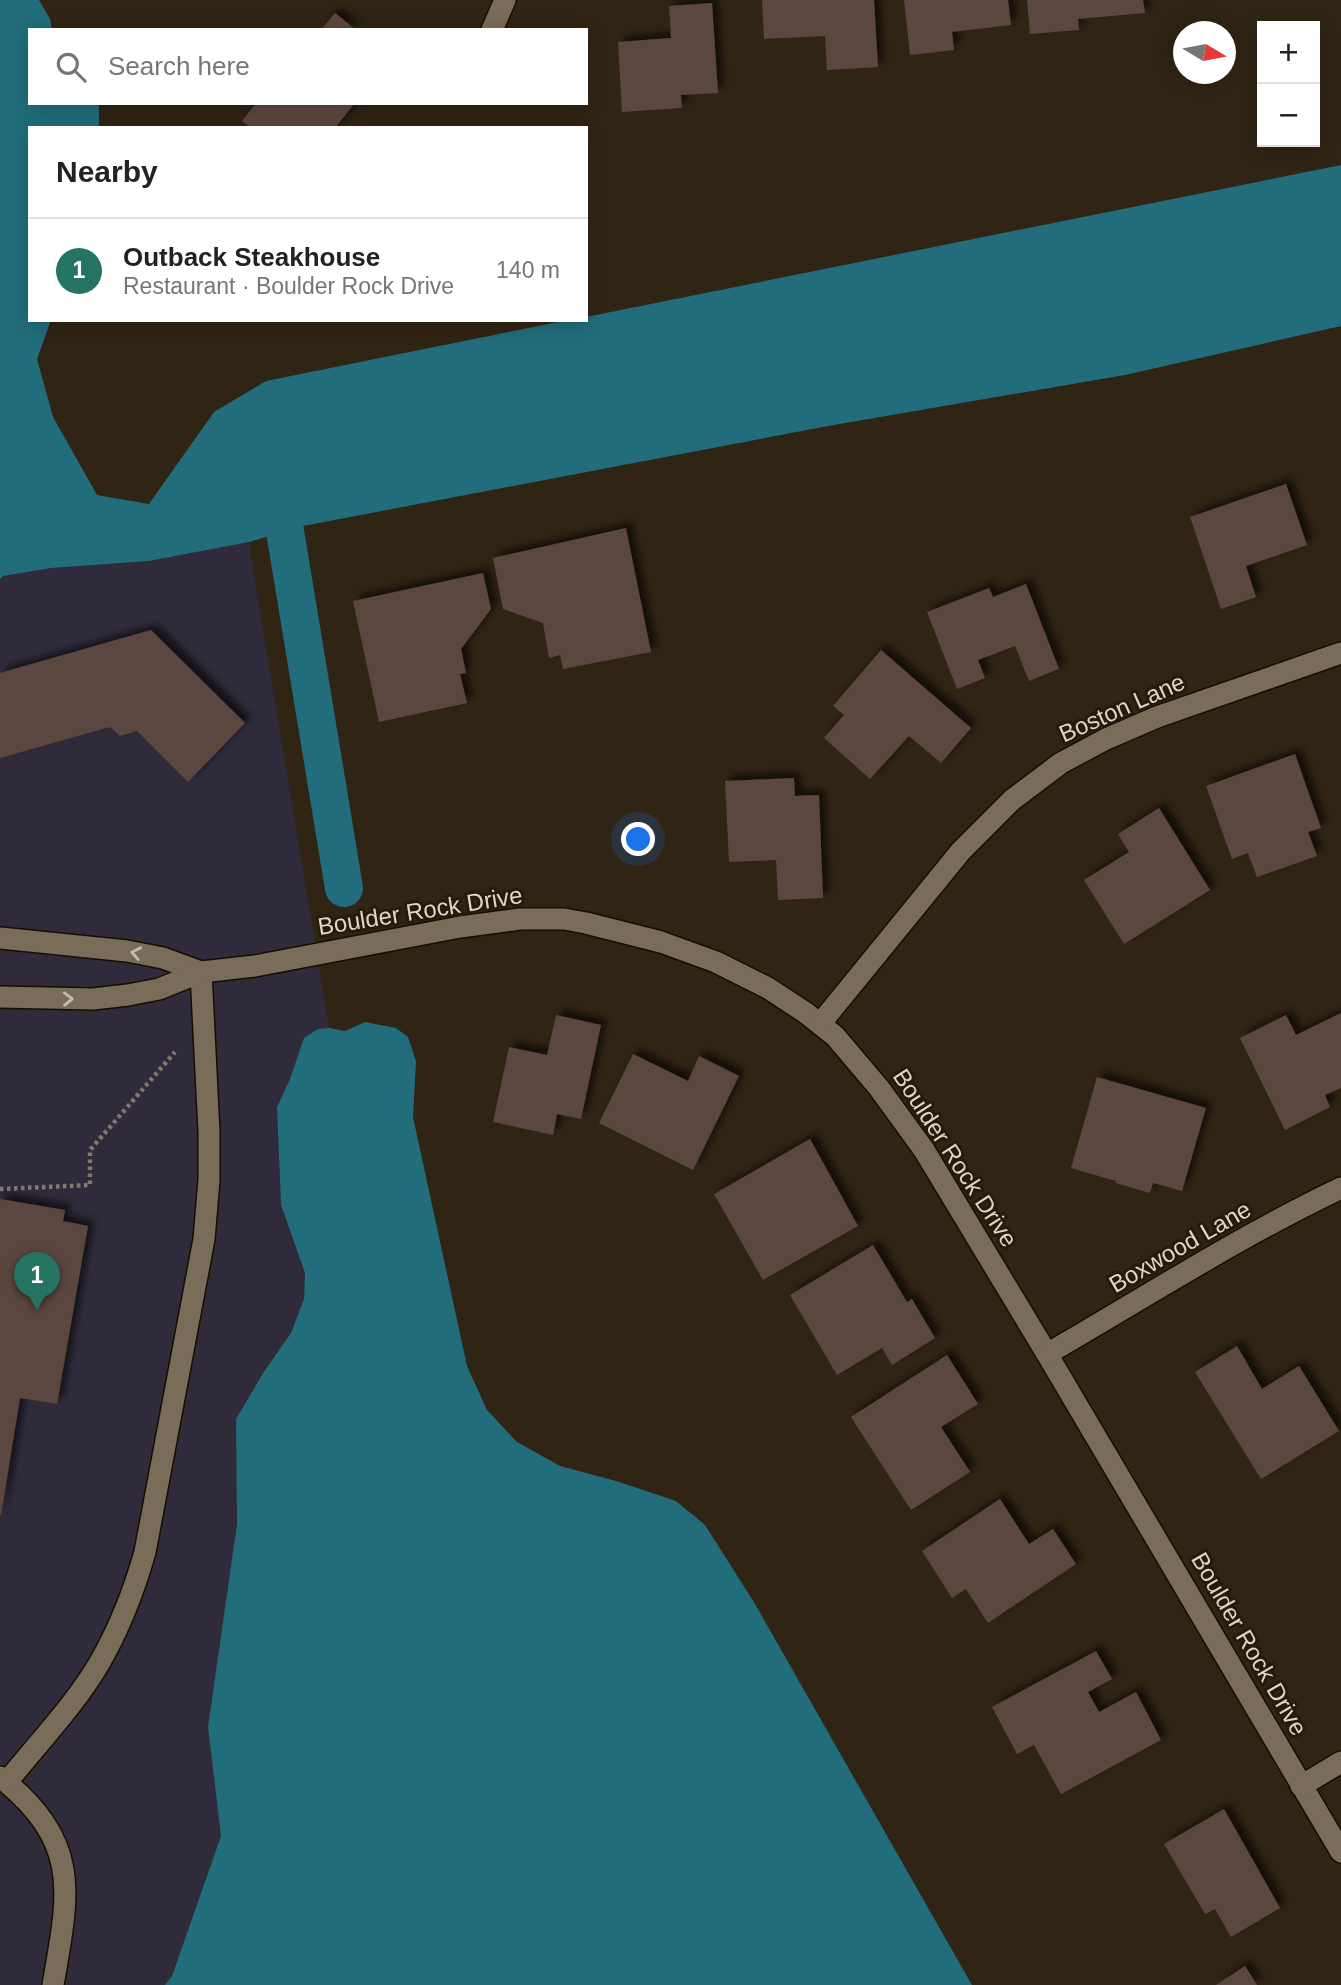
<!DOCTYPE html>
<meta charset="utf-8">
<style>
body{margin:0;font-family:Arial,sans-serif;background:#f2f2f2;color:#222}
.controls{position:absolute;right:21px;top:21px;display:grid;overflow:hidden;border-radius:0px;box-shadow:0 4px 18px #0003}
.controls button{width:63px;height:63px;display:grid;place-items:center;padding:0;border:0;border-bottom:2px solid #e0e0e0;background:#fff;color:#222;font:35px sans-serif}
.compass{position:absolute;left:1173px;top:21px;width:63px;height:63px;border-radius:50%;background:#fff;box-shadow:0 4px 18px #0003;rotate:100deg}
.you{position:absolute;left:639px;top:840px;width:24px;height:24px;margin:-18px;border:5px solid #fff;border-radius:50%;background:#1a73e8;box-shadow:0 0 0 10px #1a73e833}
.badge{display:grid;place-items:center;width:46px;height:46px;border-radius:50%;background:#257361;color:#fff;font-size:23px;font-weight:700}
.pin{position:absolute;translate:-50% -58px;filter:drop-shadow(0 2px 4px #0008)}
.pin::after{content:'';position:absolute;top:37px;width:24px;height:21px;background:inherit;clip-path:polygon(0 0,100% 0,50% 100%)}
.list{margin:0;padding:0;list-style:none}
h2{display:flex;justify-content:space-between;align-items:center;height:91px;margin:0;padding:0 28px;font-size:30px}
h2 small{font-size:23px;font-weight:400;color:#767676}
.list li{display:grid;grid-template-columns:46px 1fr auto;gap:21px;align-items:center;box-sizing:border-box;height:105px;padding:0 28px;border-top:2px solid #e0e0e0}
.list b{display:block;font-size:26px;white-space:nowrap}
.list p{margin:0;font-size:23px;white-space:nowrap;color:#767676}
.list em{font-size:23px;font-style:normal;color:#767676}
.icon{flex:none;width:38px;height:38px;fill:none;stroke:currentColor;stroke-width:2;stroke-linecap:round;stroke-linejoin:round}
.map{position:relative;flex:none;width:1341px;height:1985px;overflow:hidden}
.search{position:absolute;background:#fff;box-shadow:0 4px 18px #0003;left:28px;top:28px;width:560px;height:77px;display:flex;align-items:center;gap:18px;box-sizing:border-box;padding:0 24px;border-radius:0px;color:#767676;font-size:26px}
.panel{position:absolute;background:#fff;box-shadow:0 4px 18px #0003;left:28px;top:126px;width:560px;height:196px;border-radius:0px}
.map>svg:first-child{display:block}
</style>
<div class="map">
<svg width="1341" height="1985" viewBox="0 0 1341 1985">
<defs>
<filter id="shadow"><feDropShadow dx="6" dy="-6" stdDeviation="3.5" flood-color="#0009"/></filter>
</defs>
<rect width="100%" height="100%" fill="#302414"/>
<polygon fill="#2f2b3b" points="249,542 329,1028 318,1029 290,1079 277,1107 281,1205 305,1273 304,1299 291,1333 262,1373 236,1419 237,1524 208,1727 221,1836 172,1976 165,1985 0,1985 0,579 3,576 51,568 149,561"/>
<g fill="#216d7b">
<polygon points="0,0 39,0 50,19 52,30 30,30 30,103 99,103 99,128 30,128 30,320 51,320 37,359 53,417 97,495 149,504 214,412 266,381 568,320 586,320 586,317 1341,165 1341,326 1125,375 828,426 303,526 249,542 149,561 51,568 3,576 0,579"/>
<polygon points="365,1022 396,1028 408,1037 416,1061 413,1117 467,1366 487,1410 517,1442 560,1466 616,1481 676,1501 705,1525 755,1604 972,1985 165,1985 172,1976 221,1836 208,1727 237,1524 236,1419 263,1373 291,1333 304,1299 305,1273 281,1205 277,1107 290,1079 304,1038 318,1029 329,1028 345,1031"/>
</g>
<g fill="none" stroke-linecap="round" stroke-linejoin="round">
<polyline stroke="#216d7b" stroke-width="38" points="282,513 344,888"/>
</g>
<g fill="#5c463f" filter="url(#shadow)">
<polygon points="762,0 874,0 878,67 827,70 825,36 764,39"/>
<polygon points="904,0 1008,0 1011,25 952,32 954,50 910,55"/>
<polygon points="1027,0 1143,0 1145,13 1078,19 1079,30 1030,34"/>
<polygon points="712,3 718,93 681,95 682,108 622,112 618,42 671,38 669,6"/>
<polygon points="335,13 356,30 321,30"/>
<polygon points="256,103 355,103 335,128 251,128 242,121"/>
<polygon points="1286,484 1307,545 1246,566 1256,597 1221,609 1190,517"/>
<polygon points="626,528 651,652 563,669 560,655 549,658 543,623 503,609 493,558"/>
<polygon points="483,573 491,609 461,649 466,673 460,674 467,703 379,722 353,601"/>
<polygon points="1026,584 1059,669 1029,681 1015,646 978,660 985,678 957,689 927,612 989,588 993,597"/>
<polygon points="151,630 245,723 188,782 137,731 120,736 110,727 0,758 0,673"/>
<polygon points="881,650 971,728 941,763 909,736 870,779 824,738 844,715 833,706"/>
<polygon points="1295,754 1321,828 1308,832 1317,856 1257,877 1248,853 1232,859 1206,786"/>
<polygon points="794,778 795,796 819,795 823,898 778,900 776,860 729,862 725,781"/>
<polygon points="1159,808 1210,890 1124,944 1084,880 1129,852 1118,834"/>
<polygon points="1341,1013 1341,1088 1325,1095 1330,1107 1285,1130 1240,1038 1286,1015 1296,1035"/>
<polygon points="556,1015 601,1025 581,1119 557,1114 553,1135 493,1122 509,1047 547,1055"/>
<polygon points="633,1054 688,1081 699,1056 739,1076 693,1170 599,1123"/>
<polygon points="1097,1077 1206,1108 1182,1191 1153,1183 1150,1193 1116,1183 1116,1181 1071,1168"/>
<polygon points="810,1139 858,1226 763,1280 714,1194"/>
<polygon points="0,1199 65,1210 63,1221 88,1226 57,1404 20,1398 1,1515 0,1515"/>
<polygon points="873,1245 907,1302 912,1299 935,1338 892,1365 882,1348 837,1375 790,1295"/>
<polygon points="1237,1346 1262,1389 1299,1366 1339,1431 1261,1479 1195,1372"/>
<polygon points="947,1355 978,1404 941,1427 970,1472 911,1510 851,1417"/>
<polygon points="1000,1499 1029,1544 1053,1529 1076,1564 988,1623 966,1589 952,1598 922,1551"/>
<polygon points="1096,1651 1112,1679 1088,1692 1099,1712 1136,1692 1161,1740 1061,1794 1034,1745 1017,1754 992,1707"/>
<polygon points="1224,1809 1280,1908 1231,1937 1215,1909 1205,1914 1164,1844"/>
<polygon points="1245,1966 1257,1985 1216,1985"/>
</g>
<g fill="none" stroke-linecap="round" stroke-linejoin="round">
<defs>
<g id="lane">
<path d="M0,1777c82,66 69,115 53,208"/>
<path d="M7,1782c31,-39 68,-77 93,-120 20,-35 34,-71 45,-110l59,-313 5,-59v-48l-8,-160"/>
</g>
<g id="street">
<polyline points="492,30 505,0"/>
<polyline points="0,938 127,951 163,958 201,972"/>
<polyline points="0,997 93,999 128,995 159,989 201,972 255,966 460,927 520,919 564,919 586,923 661,942 716,962 768,988 806,1013 835,1036 879,1088 924,1150 1047,1354 1341,1852"/>
<polyline points="820,1024 961,851 1012,800 1061,763 1106,739 1157,717 1341,653"/>
<path d="M1047,1354c97,-56 193,-118 294,-166"/>
<polyline points="1301,1786 1341,1762"/>
</g>
</defs>
<use href="#lane" stroke="#170d01" stroke-width="24"/>
<use href="#street" stroke="#170d01" stroke-width="24"/>
<polyline stroke="#82786b" stroke-width="4.5" stroke-dasharray="3.5 3.5" stroke-linecap="butt" points="0,1189 90,1185 90,1150 175,1052"/>
<use href="#lane" stroke="#796c59" stroke-width="21"/>
<use href="#street" stroke="#796c59" stroke-width="21"/>
</g>
<defs><path id="oneway-chevron" d="M-2-3.5L2.5 0L-2 3.5" fill="none" stroke-width="1.6" stroke-linecap="round" stroke-linejoin="round" transform="scale(1.75)"/></defs>
<g stroke="#c5bcaf">
<use href="#oneway-chevron" transform="translate(136 953) rotate(-169)"/>
<use href="#oneway-chevron" transform="translate(68 999) rotate(-1)"/>
</g>
<g text-anchor="middle" stroke-width="6" stroke-linejoin="round" paint-order="stroke">
<g font-size="24" fill="#ded6cc" stroke="#261b0b">
<text transform="translate(1122 708) rotate(-24)" y="8">Boston Lane</text>
<text transform="translate(420 911) rotate(-9)" y="8">Boulder Rock Drive</text>
<text transform="translate(955 1158) rotate(57)" y="8">Boulder Rock Drive</text>
<text transform="translate(1180 1247) rotate(-30)" y="8">Boxwood Lane</text>
<text transform="translate(1249 1644) rotate(60)" y="8">Boulder Rock Drive</text>
</g>
</g>
</svg>
<div class="controls">
<button>+</button>
<button>−</button>
</div>
<svg class="compass" viewBox="-18 -18 36 36"><path d="M0-13l5 13h-10z" fill="#e53935"/><path d="M0 13l5-13h-10z" fill="#767676"/></svg>
<div class="you"></div>
<div class="pin badge" style="left:37px;top:1310px">1</div>
<div class="search"><svg class="icon" aria-label="search" viewBox="0 0 24 24"><circle cx="10" cy="10" r="6"/><path d="M15 15l6 6"/></svg>Search here</div>
<section class="panel">
<h2>Nearby<small></small></h2>
<ul class="list">
<li><span class="badge">1</span><div><b>Outback Steakhouse</b><p>Restaurant · Boulder Rock Drive</p></div><em>140 m</em></li>
</ul>
</section>
</div>
